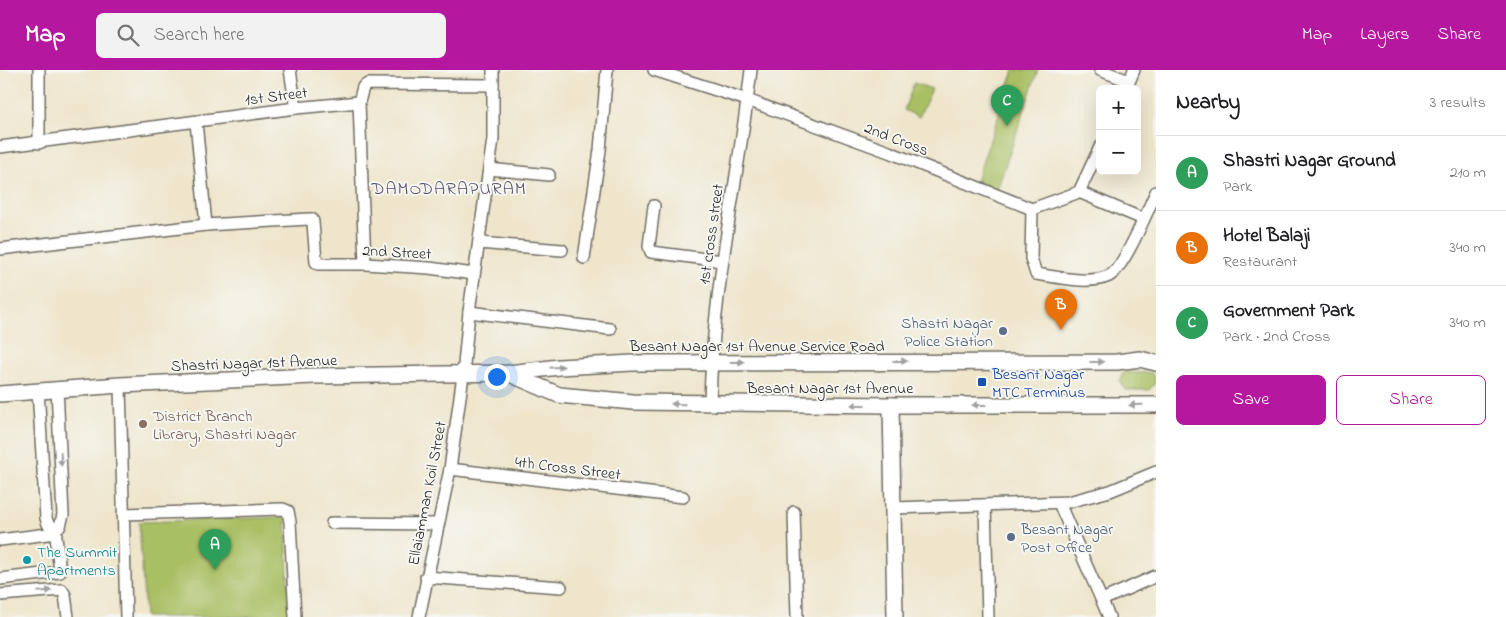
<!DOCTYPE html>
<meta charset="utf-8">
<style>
body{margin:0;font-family:"Indie Flower",sans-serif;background:#f2f2f2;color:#202124}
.controls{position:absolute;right:15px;top:15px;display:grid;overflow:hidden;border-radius:8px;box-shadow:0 5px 20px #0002}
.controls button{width:45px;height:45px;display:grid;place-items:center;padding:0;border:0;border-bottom:1px solid #e0e0e0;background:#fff;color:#202124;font:25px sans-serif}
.you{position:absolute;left:496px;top:306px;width:18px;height:18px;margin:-12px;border:4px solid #fff;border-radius:50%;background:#1a73e8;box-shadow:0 0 0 8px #1a73e833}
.badge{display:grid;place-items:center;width:32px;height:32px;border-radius:50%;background:#b5179e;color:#fff;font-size:16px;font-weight:700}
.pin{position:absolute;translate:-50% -41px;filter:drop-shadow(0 1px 2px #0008)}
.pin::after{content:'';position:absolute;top:26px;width:18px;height:15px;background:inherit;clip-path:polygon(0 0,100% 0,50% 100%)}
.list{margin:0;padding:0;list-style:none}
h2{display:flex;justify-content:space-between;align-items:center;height:65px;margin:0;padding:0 20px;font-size:21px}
h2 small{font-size:16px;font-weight:400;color:#757577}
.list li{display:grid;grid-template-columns:32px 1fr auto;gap:15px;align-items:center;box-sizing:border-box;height:75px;padding:0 20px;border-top:1px solid #e0e0e0}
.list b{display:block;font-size:19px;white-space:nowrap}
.list p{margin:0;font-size:16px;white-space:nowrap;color:#757577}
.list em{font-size:16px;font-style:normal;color:#757577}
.actions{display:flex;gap:10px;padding:15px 20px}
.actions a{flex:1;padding:11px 0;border:1px solid #b5179e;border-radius:8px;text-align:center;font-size:18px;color:#b5179e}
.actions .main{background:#b5179e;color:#fff}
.icon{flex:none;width:28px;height:28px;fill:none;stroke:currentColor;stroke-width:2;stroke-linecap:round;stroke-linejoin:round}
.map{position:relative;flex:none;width:1156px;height:547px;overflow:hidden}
header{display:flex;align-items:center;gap:30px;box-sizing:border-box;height:70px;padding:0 25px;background:#b5179e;color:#fff}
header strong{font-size:24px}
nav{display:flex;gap:28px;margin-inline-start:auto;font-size:18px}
.search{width:350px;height:45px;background:#f2f2f2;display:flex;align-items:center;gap:12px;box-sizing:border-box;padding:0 18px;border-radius:8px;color:#757577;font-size:19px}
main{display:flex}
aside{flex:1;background:#fff}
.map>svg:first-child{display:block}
</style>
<header>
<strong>Map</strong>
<div class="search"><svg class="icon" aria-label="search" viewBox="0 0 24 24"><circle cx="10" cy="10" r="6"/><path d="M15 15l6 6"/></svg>Search here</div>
<nav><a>Map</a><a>Layers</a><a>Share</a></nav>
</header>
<main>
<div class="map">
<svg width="1156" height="547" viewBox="0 0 1156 547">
<rect width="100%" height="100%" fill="#f6f6f2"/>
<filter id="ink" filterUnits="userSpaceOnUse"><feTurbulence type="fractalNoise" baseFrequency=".02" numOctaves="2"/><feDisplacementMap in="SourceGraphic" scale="10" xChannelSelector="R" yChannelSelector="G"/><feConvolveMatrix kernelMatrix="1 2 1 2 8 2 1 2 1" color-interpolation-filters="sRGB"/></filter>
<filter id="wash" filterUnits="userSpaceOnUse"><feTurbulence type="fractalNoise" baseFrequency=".0096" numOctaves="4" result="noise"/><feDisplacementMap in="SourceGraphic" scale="20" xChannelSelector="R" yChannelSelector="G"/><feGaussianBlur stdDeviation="1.12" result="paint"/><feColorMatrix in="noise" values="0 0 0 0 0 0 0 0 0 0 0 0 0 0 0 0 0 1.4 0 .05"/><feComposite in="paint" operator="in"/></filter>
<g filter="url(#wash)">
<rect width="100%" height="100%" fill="#eee5cb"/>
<g fill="#a9bf64" stroke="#6a7548">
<polygon points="1014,0 1038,0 997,120 976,111"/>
<polygon points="914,13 932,19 919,47 904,40"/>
<polygon points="1124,302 1152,303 1156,312 1149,320 1125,320 1119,310"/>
<polygon points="286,447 289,547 145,547 139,452"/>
</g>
</g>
<g filter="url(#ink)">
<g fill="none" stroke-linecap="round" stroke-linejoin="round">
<defs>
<g id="minor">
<polyline points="39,0 39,73"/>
<polyline points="290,0 296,38"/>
<polyline points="654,0 747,30 889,82 1032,139 1079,122 1100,77"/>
<polyline points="1100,0 1129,11"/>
<polyline points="1126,19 1134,0"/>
<polyline points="196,52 206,155"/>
<polyline points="0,77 296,38 359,32"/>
<polyline points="489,99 549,105"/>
<polyline points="1079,122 1143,149"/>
<polyline points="654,136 649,176 651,182 722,191"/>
<path d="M1032,139l-1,49 5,16c21,3 53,11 73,2 15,-7 39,-67 47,-84"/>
<polyline points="479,173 562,180"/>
<polyline points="0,179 206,155 309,149 312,149 313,152 316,192 318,194 365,194 429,198 474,204"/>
<polyline points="584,188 600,80 607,0"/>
<polyline points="365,194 359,32 363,17 368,14 493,15"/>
<polyline points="469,242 610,259"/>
<polyline points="120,315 126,547"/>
<polyline points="38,320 46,448 48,454 55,458"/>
<path d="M710,334c2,-113 28,-222 41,-334"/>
<polyline points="450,399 683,427"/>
<polyline points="1059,433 1109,547"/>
<polyline points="985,435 988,547"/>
<polyline points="894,438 1068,432 1110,421 1156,402"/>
<polyline points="794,442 797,547"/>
<polyline points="123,444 283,439 288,441 290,452 295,547"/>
<polyline points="332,453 438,454"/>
<polyline points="55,458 60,456 63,445 57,318"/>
<polyline points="0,470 56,463"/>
<polyline points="426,507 561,517"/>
<polyline points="0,509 60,502 55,458"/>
<polyline points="0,525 62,520 65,525 68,547"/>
<polyline points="1102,530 1156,506"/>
<polyline points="419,547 450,399 463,305 469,242 493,69 493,0"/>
</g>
<g id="tertiary">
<polyline points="510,304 559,325 633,332 891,335 1156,335"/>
<polyline points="0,324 120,315 314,306 509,303 559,297 633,293 1117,292 1140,289 1156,293"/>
<polyline points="891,335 895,547"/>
</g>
</defs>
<use href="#minor" stroke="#6f6c63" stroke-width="14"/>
<use href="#tertiary" stroke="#6f6c63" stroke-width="18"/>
<use href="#minor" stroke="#fff" stroke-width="11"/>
<use href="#tertiary" stroke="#fff" stroke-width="15"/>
</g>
<defs><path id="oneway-solid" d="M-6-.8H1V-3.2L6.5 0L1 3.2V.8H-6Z" transform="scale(1.25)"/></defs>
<g fill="#a0a0a0">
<use href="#oneway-solid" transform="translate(900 291)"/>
<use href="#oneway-solid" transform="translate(737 292)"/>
<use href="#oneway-solid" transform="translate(1097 292)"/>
<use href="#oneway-solid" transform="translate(557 297) rotate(-5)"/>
<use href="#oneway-solid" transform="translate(678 334) rotate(-179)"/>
<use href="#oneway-solid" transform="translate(858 335) rotate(-180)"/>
<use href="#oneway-solid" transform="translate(979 335) rotate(-180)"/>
<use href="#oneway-solid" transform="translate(1136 335) rotate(179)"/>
<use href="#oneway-solid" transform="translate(61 389) rotate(87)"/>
<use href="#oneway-solid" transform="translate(45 521) rotate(-5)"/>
</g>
</g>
<g fill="#5c6f8a" stroke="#f6f6f2" stroke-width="2">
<circle cx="1003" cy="261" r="5"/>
<circle cx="1011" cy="467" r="5"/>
</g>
<rect fill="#1a4fb4" stroke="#f6f6f2" stroke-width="2" x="977" y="307" width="10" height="10" rx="2.5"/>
<circle fill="#8d6e63" stroke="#f6f6f2" stroke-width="2" cx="143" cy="354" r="5"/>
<circle fill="#0f9aa8" stroke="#f6f6f2" stroke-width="2" cx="27" cy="490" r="5"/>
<g text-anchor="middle" stroke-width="4" stroke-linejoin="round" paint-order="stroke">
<g font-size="16" fill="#2b2b2b" stroke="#f6f6f2">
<text transform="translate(276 25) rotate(-7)" y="6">1st Street</text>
<text transform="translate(897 68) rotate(21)" y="6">2nd Cross</text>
<text transform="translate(710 164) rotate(-82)" y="6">1st cross street</text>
<text transform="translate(397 181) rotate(3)" y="6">2nd Street</text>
<text x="757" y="281">Besant Nagar 1st Avenue Service Road</text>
<text transform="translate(254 292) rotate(-2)" y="6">Shastri Nagar 1st Avenue</text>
<text x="830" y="323">Besant Nagar 1st Avenue</text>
<text transform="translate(568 397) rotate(7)" y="6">4th Cross Street</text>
<text transform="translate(426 423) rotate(-79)" y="6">Ellaiamman Koil Street</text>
</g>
<g font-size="16" fill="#4e5e75" stroke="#f6f6f2" text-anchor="end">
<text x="993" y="258">Shastri Nagar<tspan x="993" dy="18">Police Station</tspan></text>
<text x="1021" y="464" text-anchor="start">Besant Nagar<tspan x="1021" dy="18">Post Office</tspan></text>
</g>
<g font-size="16" fill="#164399" stroke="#f6f6f2" text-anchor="start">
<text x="992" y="309">Besant Nagar<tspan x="992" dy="18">MTC Terminus</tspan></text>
</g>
<g font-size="16" fill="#785e54" stroke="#f6f6f2" text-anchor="start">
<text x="153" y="351">District Branch<tspan x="153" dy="18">Library, Shastri Nagar</tspan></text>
</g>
<g font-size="16" fill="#0d838f" stroke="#f6f6f2" text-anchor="start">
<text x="37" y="487">The Summit<tspan x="37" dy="18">Apartments</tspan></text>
</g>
<g font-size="18" letter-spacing="1" fill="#59546b" stroke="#f6f6f2">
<text x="449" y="124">DAMODARAPURAM</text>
</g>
</g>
</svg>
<div class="controls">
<button>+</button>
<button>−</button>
</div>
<div class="you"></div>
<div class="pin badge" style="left:215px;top:500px;background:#2e9e5b">A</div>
<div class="pin badge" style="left:1061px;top:260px;background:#e8710a">B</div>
<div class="pin badge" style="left:1007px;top:56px;background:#2e9e5b">C</div>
</div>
<aside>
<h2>Nearby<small>3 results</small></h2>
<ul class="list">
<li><span class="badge" style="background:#2e9e5b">A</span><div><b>Shastri Nagar Ground</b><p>Park</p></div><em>210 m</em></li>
<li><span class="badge" style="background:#e8710a">B</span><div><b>Hotel Balaji</b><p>Restaurant</p></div><em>340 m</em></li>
<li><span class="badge" style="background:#2e9e5b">C</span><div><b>Government Park</b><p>Park · 2nd Cross</p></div><em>340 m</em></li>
</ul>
<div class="actions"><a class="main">Save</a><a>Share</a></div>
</aside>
</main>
